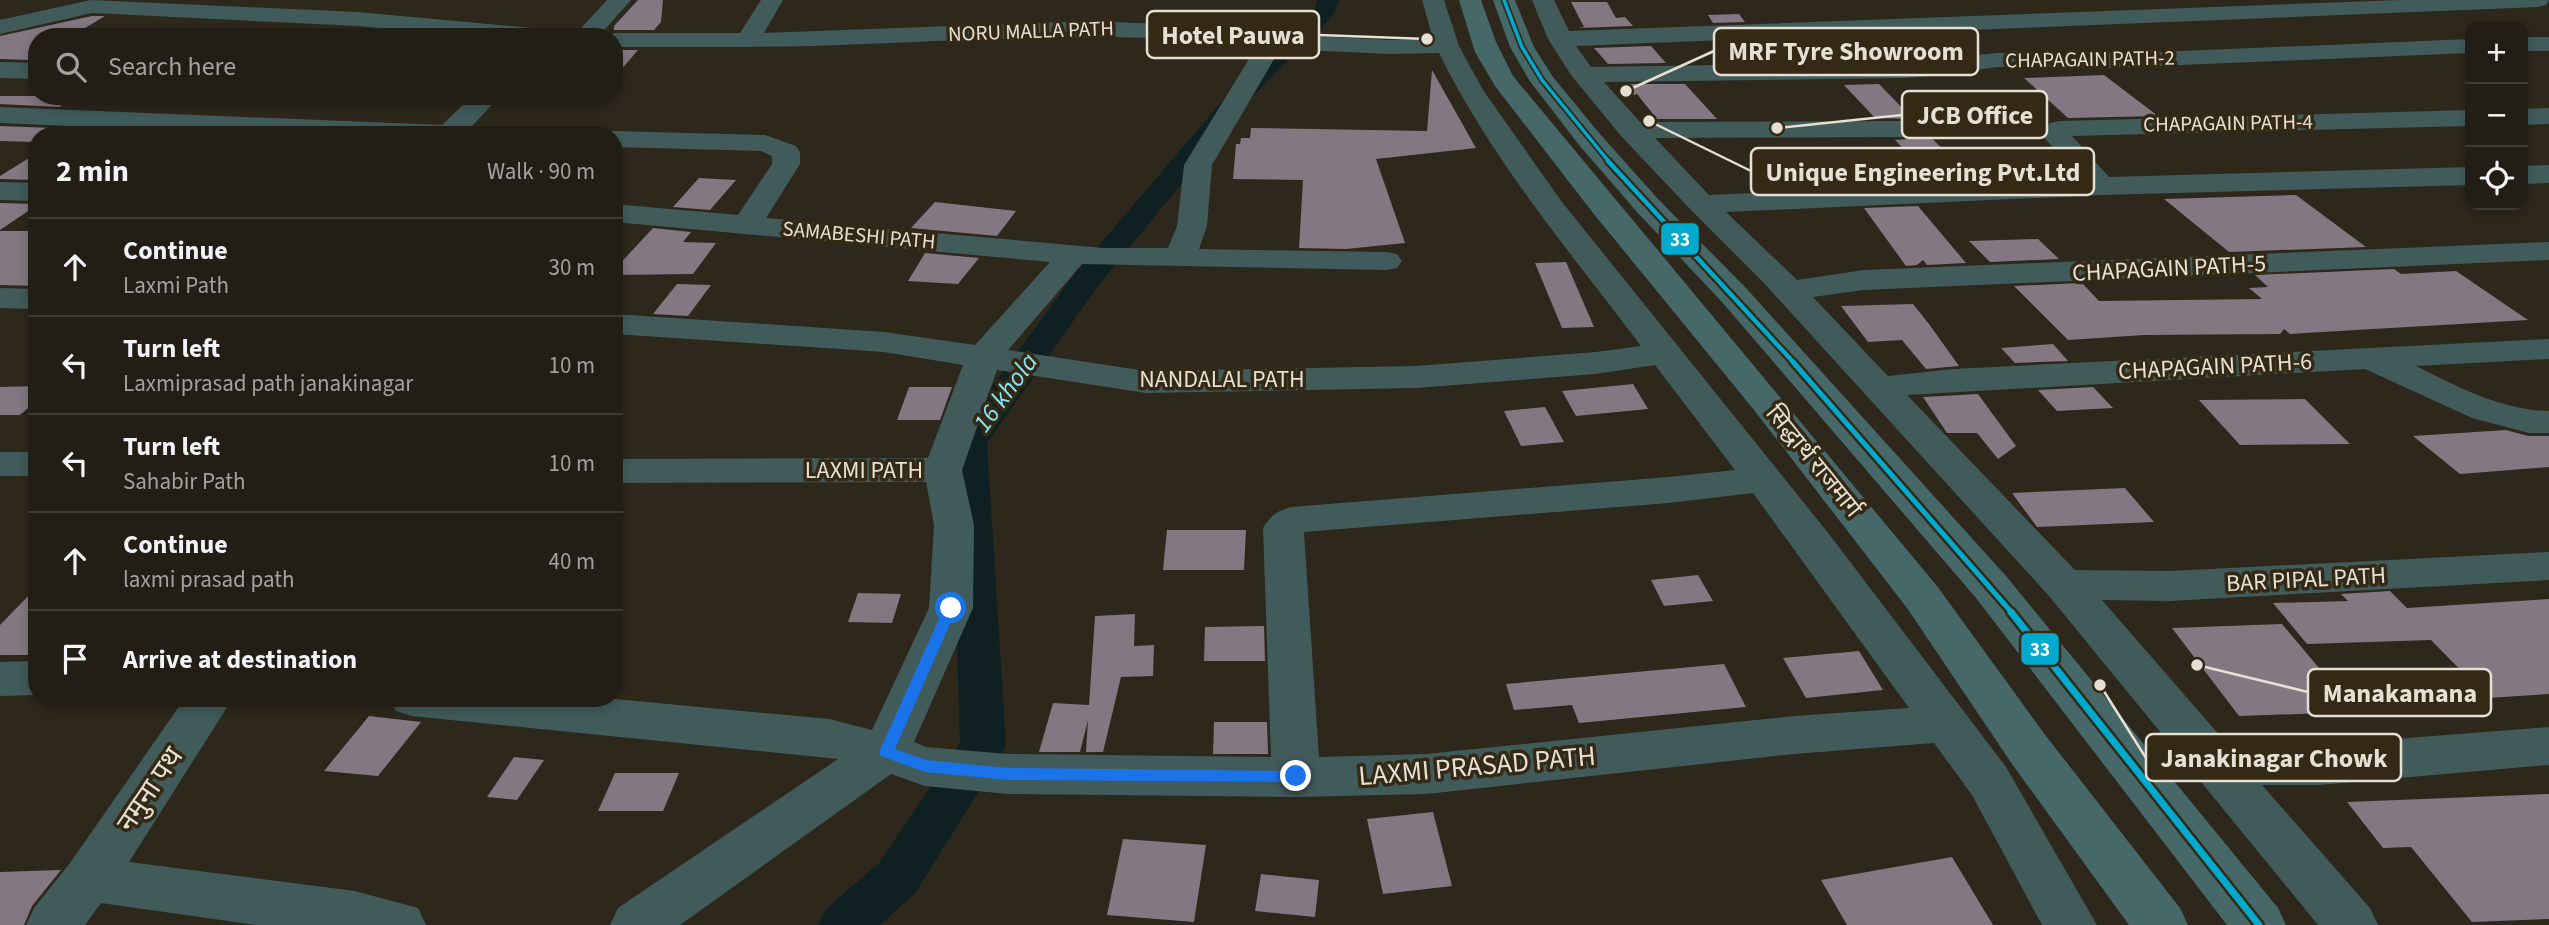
<!DOCTYPE html>
<meta charset="utf-8">
<style>
body{margin:0;font-family:"Source Sans 3","Noto Sans Devanagari",sans-serif;background:#2a261e;color:#f1f3f6}
.controls{position:absolute;right:21px;top:21px;display:grid;overflow:hidden;border-radius:14px;box-shadow:0 4px 10px #0003}
.controls button{width:63px;height:63px;display:grid;place-items:center;padding:0;border:0;border-bottom:2px solid #3f3b34;background:#221d15;color:#f1f3f6;font:35px sans-serif}
.stop{position:absolute;width:21px;height:21px;margin:-16px;border:5px solid #1a73e8;border-radius:50%;background:#fff}
.stop.end{background:#1a73e8;border-color:#fff;box-shadow:0 2px 7px #0008}
.list{margin:0;padding:0;list-style:none}
h2{display:flex;justify-content:space-between;align-items:center;height:91px;margin:0;padding:0 28px;font-size:30px}
h2 small{font-size:23px;font-weight:400;color:#a2a2a0}
.list li{display:grid;grid-template-columns:46px 1fr auto;gap:21px;align-items:center;box-sizing:border-box;height:98px;padding:0 28px;border-top:2px solid #3f3b34}
.list b{display:block;font-size:26px;white-space:nowrap}
.list p{margin:0;font-size:23px;white-space:nowrap;color:#a2a2a0}
.list em{font-size:23px;font-style:normal;color:#a2a2a0}
.icon{flex:none;width:38px;height:38px;fill:none;stroke:currentColor;stroke-width:2;stroke-linecap:round;stroke-linejoin:round}
.map{position:relative;flex:none;width:2549px;height:925px;overflow:hidden}
.search{position:absolute;background:#221d15;box-shadow:0 4px 10px #0003;left:28px;top:28px;width:595px;height:77px;display:flex;align-items:center;gap:18px;box-sizing:border-box;padding:0 24px;border-radius:28px;color:#a2a2a0;font-size:26px}
.panel{position:absolute;background:#221d15;box-shadow:0 4px 10px #0003;left:28px;top:126px;width:595px;height:581px;border-radius:28px}
.map>svg:first-child{display:block}
</style>
<div class="map">
<svg width="2549" height="925" viewBox="0 0 2549 925">
<rect width="100%" height="100%" fill="#2d271c"/>
<g fill="none" stroke-linecap="round" stroke-linejoin="round">
<polygon fill="#0f2022" fill-rule="evenodd" points="1317,0 1339,0 1333,16 1254,95 1098,286 987,443 1006,746 999,759 915,893 880,925 818,925 826,909 879,863 960,743 951,443 1076,272 1236,85 1315,9"/>
</g>
<g fill="#837782">
<polygon points="638,0 663,0 661,22 654,30 614,30 614,26"/>
<polygon points="1571,2 1607,2 1616,18 1625,17 1633,26 1578,28 1584,27"/>
<polygon points="1739,14 1745,22 1713,23 1708,15"/>
<polygon points="92,16 105,16 70,37 37,37 37,56 30,60 0,59 0,36"/>
<polygon points="1651,46 1666,63 1608,64 1594,48"/>
<polygon points="614,50 638,50 614,78"/>
<polygon points="1432,70 1476,148 1376,159 1405,243 1346,249 1299,248 1303,180 1233,179 1236,144 1240,144 1241,138 1250,138 1251,128 1427,131"/>
<polygon points="2104,75 2158,116 2068,118 2024,78"/>
<polygon points="1624,84 1685,84 1717,119 1657,119 1637,94 1633,95"/>
<polygon points="1879,84 1913,119 1875,118 1844,85"/>
<polygon points="0,96 76,96 59,107 0,104"/>
<polygon points="0,126 159,132 159,135 37,135 37,142 0,141"/>
<polygon points="1925,131 1957,164 1952,164 1968,180 1848,186 1831,164 1916,162 1895,140 1920,138"/>
<polygon points="37,153 37,180 0,179 0,176"/>
<polygon points="699,178 736,180 710,210 673,207"/>
<polygon points="2296,195 2366,247 2229,252 2164,199"/>
<polygon points="935,202 1016,211 997,236 911,228"/>
<polygon points="0,203 37,204 37,205 0,230"/>
<polygon points="1918,206 1966,263 1927,265 1923,260 1917,265 1906,266 1864,208"/>
<polygon points="653,228 691,232 683,242 716,243 693,274 614,275 614,270"/>
<polygon points="0,231 37,231 37,286 0,285"/>
<polygon points="2038,239 2059,259 1990,262 1969,241"/>
<polygon points="925,253 979,258 958,284 908,281"/>
<polygon points="1566,262 1594,327 1562,328 1535,263"/>
<polygon points="2394,269 2401,274 2456,271 2528,320 2305,333 2290,334 2284,329 2280,334 2144,335 2068,340 2014,286 2082,283 2099,301 2262,299 2249,288 2268,287 2255,275"/>
<polygon points="677,284 711,285 688,316 653,314"/>
<polygon points="1913,304 1929,324 1959,366 1926,369 1902,340 1868,342 1841,306"/>
<polygon points="2053,344 2068,361 2015,363 2001,348"/>
<polygon points="1633,384 1648,409 1576,416 1562,391"/>
<polygon points="37,386 37,400 20,415 0,415 0,387"/>
<polygon points="909,387 952,387 940,420 897,420"/>
<polygon points="2093,387 2113,408 2057,411 2038,390"/>
<polygon points="1978,394 2016,446 1998,459 1977,433 1947,433 1923,397"/>
<polygon points="2305,399 2350,444 2240,445 2199,400"/>
<polygon points="1545,407 1564,442 1521,446 1504,411"/>
<polygon points="2506,430 2528,436 2549,436 2549,467 2460,474 2413,436"/>
<polygon points="2125,488 2154,522 2037,527 2012,493"/>
<polygon points="1167,530 1246,530 1244,570 1163,570"/>
<polygon points="1698,575 1713,601 1664,606 1651,580"/>
<polygon points="37,587 37,645 28,655 0,655 0,625"/>
<polygon points="2390,591 2407,608 2549,599 2549,694 2488,698 2431,640 2307,644 2273,603 2348,601 2341,594"/>
<polygon points="858,593 901,594 892,623 848,622"/>
<polygon points="1135,614 1134,646 1154,645 1153,676 1121,677 1103,752 1086,752 1088,720 1080,752 1039,752 1053,703 1089,705 1095,616"/>
<polygon points="2282,624 2356,712 2239,716 2172,628"/>
<polygon points="1264,626 1265,661 1204,661 1205,627"/>
<polygon points="1859,651 1883,690 1806,698 1783,658"/>
<polygon points="1724,664 1746,707 1579,723 1572,705 1514,710 1506,684"/>
<polygon points="369,716 421,722 378,776 324,771"/>
<polygon points="1214,722 1267,722 1268,754 1213,754"/>
<polygon points="514,757 544,760 517,800 487,797"/>
<polygon points="615,773 679,773 663,811 598,811"/>
<polygon points="2549,794 2549,919 2472,922 2411,847 2383,848 2347,802"/>
<polygon points="1433,812 1452,886 1383,894 1367,819"/>
<polygon points="1123,839 1206,845 1194,922 1107,915"/>
<polygon points="1952,857 1993,925 1847,925 1821,880"/>
<polygon points="61,870 32,906 24,925 0,925 0,872"/>
<polygon points="1261,874 1319,880 1315,917 1255,911"/>
</g>
<g fill="none" stroke-linecap="round" stroke-linejoin="round">
<g fill="#405b5a" fill-rule="evenodd">
<polygon points="91,0 358,12 555,30 563,32 567,37 475,37 358,26 92,13 0,34 0,20"/>
<polygon points="607,0 631,0 598,37 573,37"/>
<path d="M761,0h22l-19,33 325,-12 118,5 65,8 118,6 43,-1 -11,-39h22l15,46 24,44 79,112 267,332 177,233 91,158h-55l-70,-130 -38,-52 -140,11 -368,40 -130,3 -288,-3 -83,-8 -34,-12 -211,151h-70l8,-17 220,-149 -426,-43 -16,-5 -7,-13h215l225,21 43,11 57,-122 5,-83 -8,-43 -312,1v-24l314,-1 35,-93 -79,-13 -270,-18v-20l270,18 91,13 75,-83 -436,-40v-18l124,11 34,-51v-8l-11,-5 -147,-4v-12l-10,-2 10,-2 151,4 31,11 4,6v12l-34,54 338,30h64l9,-22 7,-61 73,-119c-131,-16 -262,-7 -393,-2 -83,4 -166,3 -250,3v-10h-10l10,-4h126zM1280,49l110,5 49,-1c52,106 131,199 202,293l-45,6 -180,14 -270,5 -138,-21 74,-86 304,6 11,-2 5,-7 -5,-7 -11,-2 -187,-3 8,-23 5,-61zM1655,365l80,105 -66,7 -378,30c-14,4 -20,8 -28,21l8,229 -263,-3 -82,-7 -12,-5 59,-134 1,-83 -12,-55 35,-100 149,23 270,-5 180,-14zM1753,493l156,215 -115,8 -368,38 -107,3 -15,-225 365,-29z"/>
<path d="M1532,0h22l15,31 831,-31h149l-3,5 -8,2 -962,39 15,21 314,-5 92,-9 113,1 360,-15v14l-360,15 -113,-1 -54,8 -38,3 -301,4 36,40 269,-1 10,2 4,6 -4,6 -10,2 -254,1 54,57 370,-17 -37,-43 8,-12 10,-2 410,-11v16l-398,10 37,41 361,-10v18l-369,10 -375,17 71,68 67,-10 685,-28v18l-685,30 -51,7 75,79 65,-7 596,-30v20l-133,7c42,21 85,44 133,45v22h-20l-57,-15 -107,-49 -458,26 168,175 95,1 379,-19v28l-379,21 -68,-1 126,145h91l230,-18v38l-230,20h-57l108,123 8,17h-60l-269,-329 -286,-314 -72,-72 -70,-74 -50,-61 -23,-36z"/>
<rect x="2523" y="37" width="26" height="14"/>
<polygon points="0,62 37,63 37,79 0,78"/>
<polygon points="472,96 500,96 472,126 504,129 507,135 288,135 0,123 0,107 442,125"/>
<polygon points="2549,108 2549,124 2523,125 2523,109"/>
<polygon points="2549,165 2549,183 2523,184 2523,166"/>
<polygon points="0,182 37,183 37,201 0,200"/>
<polygon points="0,288 37,289 37,309 0,308"/>
<rect x="0" y="452" width="37" height="24"/>
<polygon points="37,661 37,695 0,696 0,662"/>
<polygon points="185,698 233,698 129,862 355,891 418,908 426,925 256,925 101,903 85,925 26,925 34,908 70,863"/>
</g>
<g fill="#466869" fill-rule="evenodd">
<polygon points="1459,0 1481,0 1496,42 1513,76 1937,586 2046,736 2180,908 2188,925 2129,925 2012,764 1907,608 1754,410 1593,213 1495,86 1475,52"/>
<polygon points="1493,0 1515,0 1534,47 1553,77 1599,133 1659,200 1746,288 2006,576 2278,908 2286,925 2227,925 1976,598 1722,302 1637,212 1579,145 1529,80 1510,47"/>
</g>
<defs>
<polyline id="bus-1-far3" points="1504,0 1522,47 1542,80 1610,163"/>
<polyline id="bus-1-far2" points="1608,161 1795,364"/>
<polyline id="bus-1-far1" points="1793,362 2013,614"/>
<polyline id="bus-1" points="2011,612 2259,925"/>
</defs>
<use href="#bus-1-far3" stroke="#342915" stroke-width="7"/>
<use href="#bus-1-far2" stroke="#342915" stroke-width="9"/>
<use href="#bus-1-far1" stroke="#342915" stroke-width="10"/>
<use href="#bus-1" stroke="#342915" stroke-width="12"/>
<use href="#bus-1-far3" stroke="#00a9ce" stroke-width="3.5"/>
<use href="#bus-1-far2" stroke="#00a9ce" stroke-width="4.5"/>
<use href="#bus-1-far1" stroke="#00a9ce" stroke-width="5"/>
<use href="#bus-1" stroke="#00a9ce" stroke-width="7"/>
</g>
<polygon fill="#1a73e8" points="951,603 957,608 895,749 926,760 1008,768 1296,771 1304,776 1296,782 1008,780 925,772 881,756 879,752 944,608"/>
<g text-anchor="middle" stroke-width="7" stroke-linejoin="round" paint-order="stroke">
<g font-size="21" fill="#e6dfd3" stroke="#342915">
<text transform="translate(1031 31) rotate(-2)" y="7">NORU MALLA PATH</text>
<text transform="translate(2090 59) rotate(-1)" y="7">CHAPAGAIN PATH-2</text>
<text transform="translate(2228 123) rotate(-1)" y="7">CHAPAGAIN PATH-4</text>
<text transform="translate(859 235) rotate(5)" y="7">SAMABESHI PATH</text>
</g>
<g font-size="24" fill="#e6dfd3" stroke="#342915">
<text transform="translate(2169 268) rotate(-3)" y="8">CHAPAGAIN PATH-5</text>
<text transform="translate(2215 366) rotate(-3)" y="8">CHAPAGAIN PATH-6</text>
<text x="1222" y="387">NANDALAL PATH</text>
<text transform="translate(1814 461) rotate(51)" y="8">सिद्धार्थ राजमार्ग</text>
<text x="864" y="478">LAXMI PATH</text>
<text transform="translate(2306 579) rotate(-3)" y="8">BAR PIPAL PATH</text>
</g>
<g font-size="26" font-style="italic" fill="#84e7f9" stroke="#342915">
<text transform="translate(1005 392) rotate(-54)" y="9">16 khola</text>
</g>
<g font-size="28" fill="#e6dfd3" stroke="#342915">
<text transform="translate(1477 765) rotate(-5)" y="10">LAXMI PRASAD PATH</text>
<text transform="translate(149 789) rotate(-56)" y="10">नमुना पथ</text>
</g>
</g>
<path fill="none" stroke="#e6dfd3" stroke-width="2.5" d="M1427 39L1319 35M1626 91L1714 51M1777 128L1902 115M1649 121L1751 171M2197 665L2308 692M2100 685L2146 758"/>
<g fill="#e6dfd3" stroke="#342915" stroke-width="2.5">
<circle cx="1427" cy="39" r="7"/>
<circle cx="1626" cy="91" r="7"/>
<circle cx="1777" cy="128" r="7"/>
<circle cx="1649" cy="121" r="7"/>
<circle cx="2197" cy="665" r="7"/>
<circle cx="2100" cy="685" r="7"/>
</g>
<g fill="#342915" stroke="#e6dfd3" stroke-width="2.5">
<rect x="1147" y="11" width="172" height="47" rx="7"/>
<rect x="1714" y="28" width="264" height="47" rx="7"/>
<rect x="1902" y="91" width="145" height="47" rx="7"/>
<rect x="1751" y="148" width="343" height="47" rx="7"/>
<rect x="2308" y="669" width="183" height="47" rx="7"/>
<rect x="2146" y="734" width="255" height="47" rx="7"/>
</g>
<g font-size="26" text-anchor="middle" font-weight="bold" fill="#e6dfd3">
<text x="1233" y="44">Hotel Pauwa</text>
<text x="1846" y="60">MRF Tyre Showroom</text>
<text x="1975" y="124">JCB Office</text>
<text x="1923" y="181">Unique Engineering Pvt.Ltd</text>
<text x="2400" y="702">Manakamana</text>
<text x="2274" y="767">Janakinagar Chowk</text>
</g>
<g stroke="#342915" stroke-width="2.5">
<rect x="1660" y="222" width="40" height="34" rx="7" fill="#00a9ce"/>
<rect x="2020" y="632" width="40" height="34" rx="7" fill="#00a9ce"/>
</g>
<g font-size="19" text-anchor="middle" font-weight="bold" fill="#fff">
<text x="1680" y="246">33</text>
<text x="2040" y="656">33</text>
</g>
</svg>
<div class="controls">
<button>+</button>
<button>−</button>
<button><svg class="icon" aria-label="locate" viewBox="0 0 24 24"><circle cx="12" cy="12" r="6"/><path d="M12 2v4M12 18v4M2 12h4M18 12h4"/></svg></button>
</div>
<div class="stop" style="left:951px;top:608px"></div>
<div class="stop end" style="left:1296px;top:776px"></div>
<div class="search"><svg class="icon" aria-label="search" viewBox="0 0 24 24"><circle cx="10" cy="10" r="6"/><path d="M15 15l6 6"/></svg>Search here</div>
<section class="panel">
<h2>2 min<small>Walk · 90 m</small></h2>
<ul class="list">
<li><svg class="icon" aria-label="ahead" viewBox="0 0 24 24"><path d="M12 20V5M6 11l6-6 6 6"/></svg><div><b>Continue</b><p>Laxmi Path</p></div><em>30 m</em></li>
<li><svg class="icon" aria-label="left" viewBox="0 0 24 24"><path d="M17 20v-9H6M10 6l-5 5 5 5"/></svg><div><b>Turn left</b><p>Laxmiprasad path janakinagar</p></div><em>10 m</em></li>
<li><svg class="icon" aria-label="left" viewBox="0 0 24 24"><path d="M17 20v-9H6M10 6l-5 5 5 5"/></svg><div><b>Turn left</b><p>Sahabir Path</p></div><em>10 m</em></li>
<li><svg class="icon" aria-label="ahead" viewBox="0 0 24 24"><path d="M12 20V5M6 11l6-6 6 6"/></svg><div><b>Continue</b><p>laxmi prasad path</p></div><em>40 m</em></li>
<li><svg class="icon" aria-label="arrive" viewBox="0 0 24 24"><path d="M6 21V4h12l-3 4 3 4H6"/></svg><div><b>Arrive at destination</b></div></li>
</ul>
</section>
</div>
